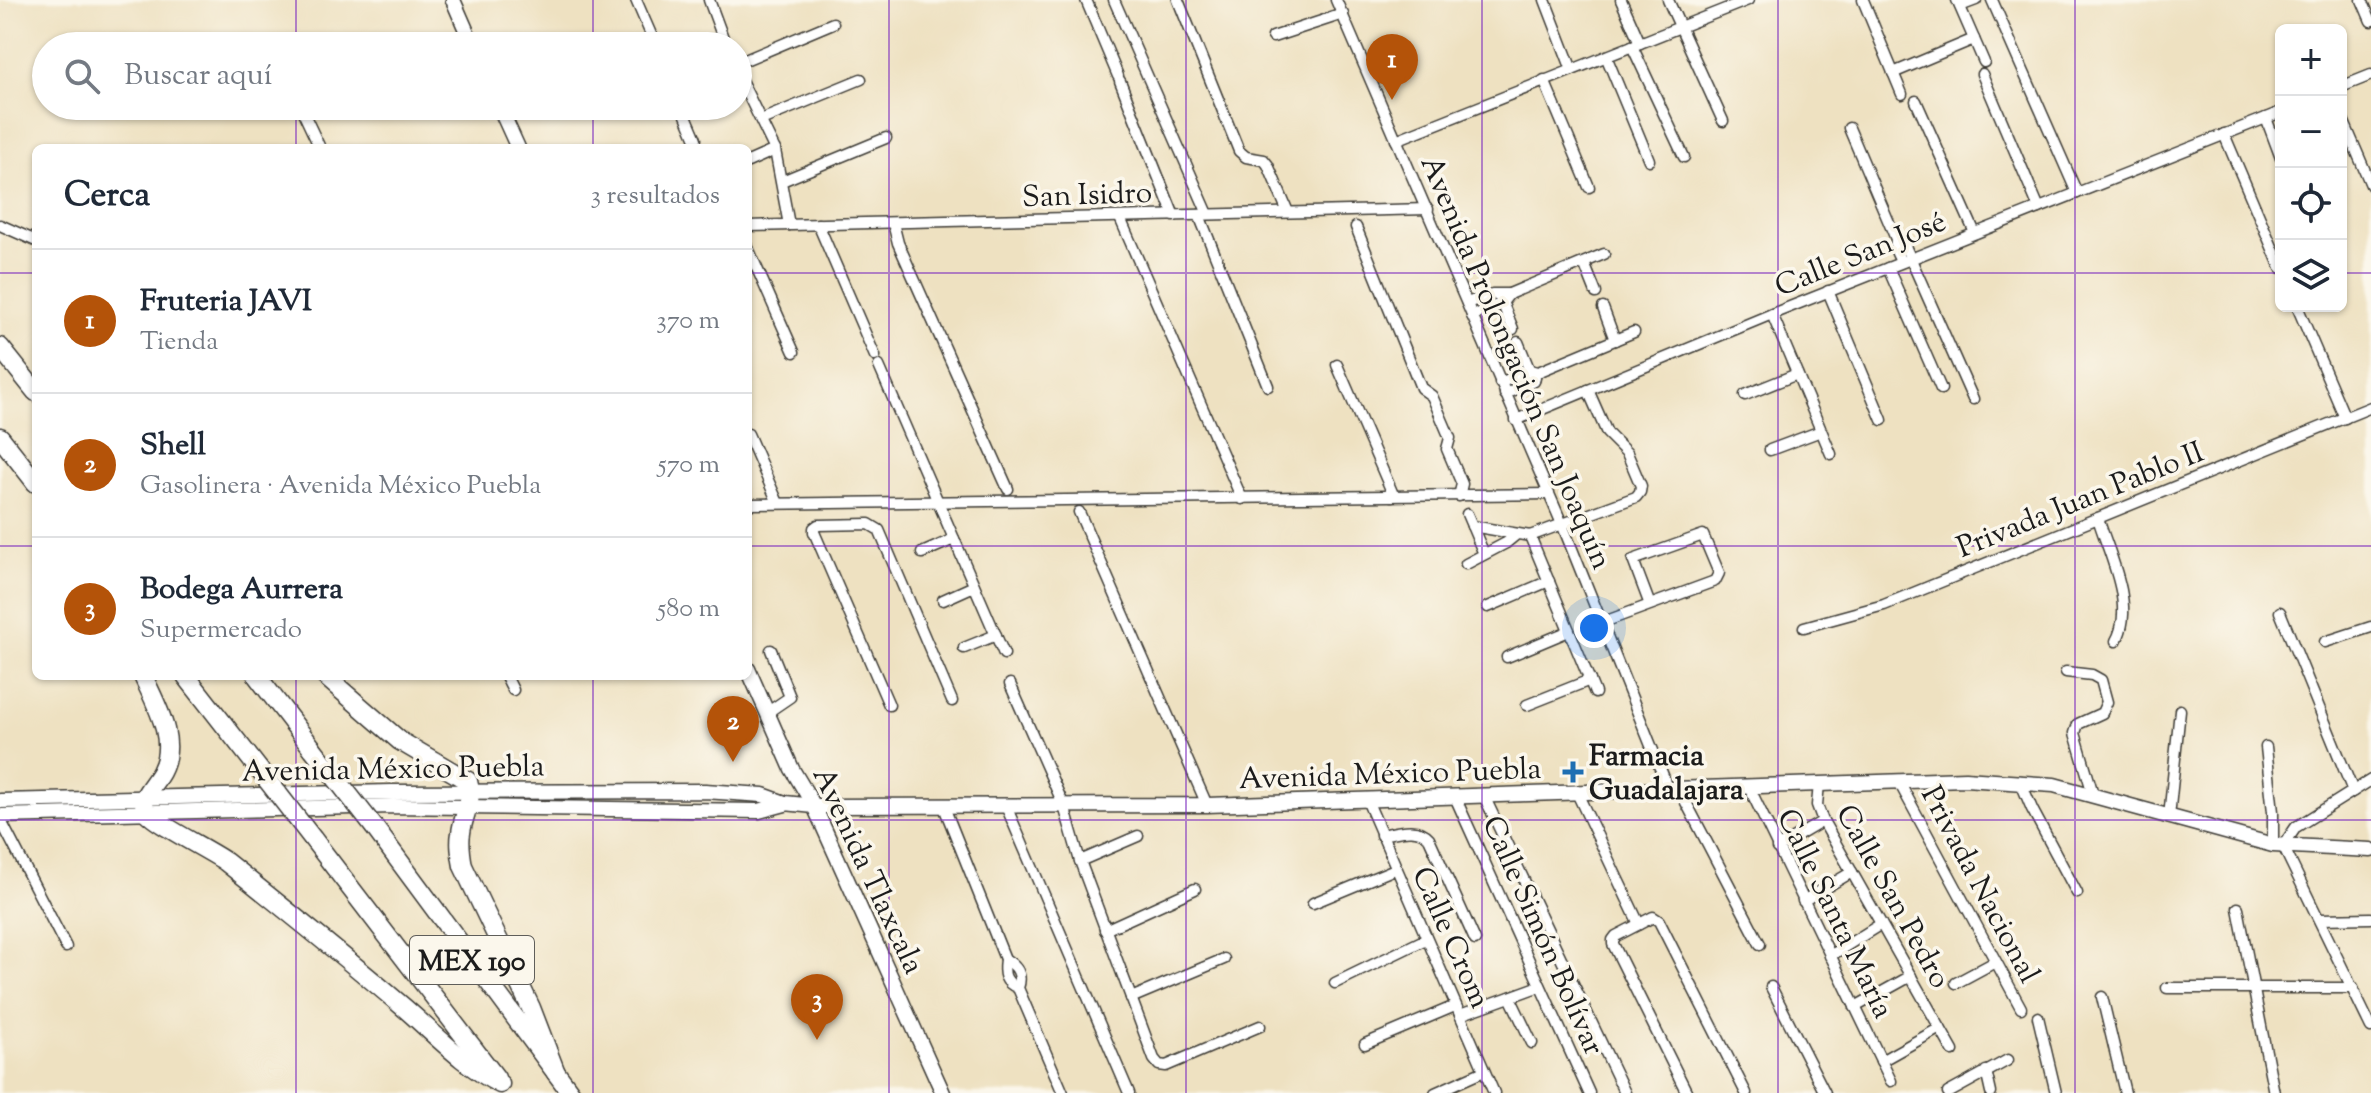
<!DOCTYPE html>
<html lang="es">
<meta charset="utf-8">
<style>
body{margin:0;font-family:"Sorts Mill Goudy",serif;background:#f2f2f3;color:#1f2937}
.controls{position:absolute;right:24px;top:24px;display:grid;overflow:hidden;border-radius:12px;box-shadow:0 2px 6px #0004}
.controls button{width:72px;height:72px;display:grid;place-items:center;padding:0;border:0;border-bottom:2px solid #e0e1e3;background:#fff;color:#1f2937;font:40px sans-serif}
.you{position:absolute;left:1594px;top:628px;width:28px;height:28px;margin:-20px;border:6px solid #fff;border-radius:50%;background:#1a73e8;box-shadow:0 0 0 12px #1a73e833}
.badge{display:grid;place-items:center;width:52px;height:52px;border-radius:50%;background:#b45309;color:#fff;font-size:26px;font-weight:700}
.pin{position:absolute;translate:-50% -66px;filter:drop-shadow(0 2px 4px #0008)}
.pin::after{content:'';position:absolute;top:42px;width:28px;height:24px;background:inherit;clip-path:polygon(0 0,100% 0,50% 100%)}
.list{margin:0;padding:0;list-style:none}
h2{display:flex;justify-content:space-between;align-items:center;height:104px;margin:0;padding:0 32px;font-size:34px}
h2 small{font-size:26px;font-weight:400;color:#747a83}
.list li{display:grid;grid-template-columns:52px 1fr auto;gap:24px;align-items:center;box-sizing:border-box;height:144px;padding:0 32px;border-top:2px solid #e0e1e3}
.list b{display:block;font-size:30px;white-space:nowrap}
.list p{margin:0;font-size:26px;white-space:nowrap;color:#747a83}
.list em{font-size:26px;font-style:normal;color:#747a83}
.icon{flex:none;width:44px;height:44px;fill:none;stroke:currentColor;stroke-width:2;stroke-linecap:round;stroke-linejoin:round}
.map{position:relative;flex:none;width:2371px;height:1093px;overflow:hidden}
.search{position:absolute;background:#fff;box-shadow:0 2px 6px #0004;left:32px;top:32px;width:720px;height:88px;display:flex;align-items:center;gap:20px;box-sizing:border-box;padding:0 28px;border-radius:44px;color:#747a83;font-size:30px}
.panel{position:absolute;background:#fff;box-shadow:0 2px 6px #0004;left:32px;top:144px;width:720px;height:536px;border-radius:12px}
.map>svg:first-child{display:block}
</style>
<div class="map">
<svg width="2371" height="1093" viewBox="0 0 2371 1093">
<rect width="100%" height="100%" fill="#fbf7ec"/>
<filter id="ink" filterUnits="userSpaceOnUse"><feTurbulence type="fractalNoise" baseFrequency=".0125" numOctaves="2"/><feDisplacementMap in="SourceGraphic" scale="16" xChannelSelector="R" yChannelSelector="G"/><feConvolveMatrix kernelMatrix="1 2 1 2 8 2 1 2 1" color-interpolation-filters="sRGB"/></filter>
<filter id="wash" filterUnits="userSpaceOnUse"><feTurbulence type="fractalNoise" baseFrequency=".006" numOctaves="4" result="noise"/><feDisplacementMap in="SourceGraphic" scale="32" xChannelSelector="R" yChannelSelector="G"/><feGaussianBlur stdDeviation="1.8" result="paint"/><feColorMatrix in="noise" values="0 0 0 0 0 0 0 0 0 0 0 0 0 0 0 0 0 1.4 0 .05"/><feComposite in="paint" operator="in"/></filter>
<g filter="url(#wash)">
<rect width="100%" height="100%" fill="#eee1c1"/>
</g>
<g filter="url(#ink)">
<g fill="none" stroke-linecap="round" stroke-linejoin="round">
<defs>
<g id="street">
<polyline points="636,0 656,46"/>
<polyline points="709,0 726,46"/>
<polyline points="1086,0 1118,76"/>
<polyline points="1114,0 1208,214"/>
<polyline points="1178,0 1239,151 1246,157 1264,160 1268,165 1288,212"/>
<polyline points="1336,0 1562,524 1664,778 1666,790"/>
<polyline points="1545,0 1572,70"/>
<polyline points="1621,0 1640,43"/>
<polyline points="1668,0 1723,121"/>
<polyline points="1863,0 1902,94"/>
<polyline points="1957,0 1984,62"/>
<polyline points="1992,0 2077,193"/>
<polyline points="2362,0 2371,21"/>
<polyline points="1960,6 1976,0"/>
<polyline points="1273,37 1343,14"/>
<polyline points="1632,46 1684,157"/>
<polyline points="1606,56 1649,160"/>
<polyline points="738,63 833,23"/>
<polyline points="1893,73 1974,39"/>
<polyline points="738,74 775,150 789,225"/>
<polyline points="1982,74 2039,208"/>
<polyline points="1544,80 1589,187"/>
<polyline points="1120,81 1174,216"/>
<polyline points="2341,87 2371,75"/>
<polyline points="1916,101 1975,233"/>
<polyline points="682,106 696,139"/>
<polyline points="303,112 320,148"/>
<polyline points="2341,115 2371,185"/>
<polyline points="2266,118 2281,158"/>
<polyline points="761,120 861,79"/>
<polyline points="1849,128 1896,239 1895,249 1901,262"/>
<polyline points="2224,134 2281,268"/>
<polyline points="1396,140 1748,0"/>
<polyline points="748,162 775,150"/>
<polyline points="782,181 886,138"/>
<polyline points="1199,215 1268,386"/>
<polyline points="1120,218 1242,499"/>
<polyline points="893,223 898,243 1008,489"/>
<polyline points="818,224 875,356"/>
<polyline points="0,225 36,241"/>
<polyline points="748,226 1428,209"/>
<polyline points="1356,227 1421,388 1432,396 1450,438 1447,449 1462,484 1459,496"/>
<polyline points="1896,239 1905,246 1973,399"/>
<polyline points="748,248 794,352"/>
<polyline points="1584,263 1596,293"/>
<polyline points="1888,268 1941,389"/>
<polyline points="1828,291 1882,420"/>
<polyline points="1500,297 1513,329"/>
<polyline points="1467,303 1492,294 1509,294 1604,254"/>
<polyline points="2297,306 2345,418"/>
<polyline points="1603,308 1615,340"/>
<polyline points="1772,314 1831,454"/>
<polyline points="1472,316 1502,303 1509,294"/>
<polyline points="1518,342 1534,381"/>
<polyline points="1337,365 1392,492 1392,496"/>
<polyline points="879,366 1004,654"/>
<polyline points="1500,383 1530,370 1538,372 1634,332"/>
<polyline points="1505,394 1534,381 1535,378"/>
<polyline points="1745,395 1797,374"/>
<polyline points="1516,420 1772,314 2281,112"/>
<polyline points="748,434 778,503"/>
<polyline points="1770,450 1821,431"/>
<polyline points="748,504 1548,494"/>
<polyline points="1079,512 1207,805"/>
<polyline points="1467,514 1484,554"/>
<path d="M2098,518c11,37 38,87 18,123"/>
<polyline points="1472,526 1530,536 1636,497 1640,492 1641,486 1627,453 1607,433 1588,390"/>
<polyline points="1530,536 1595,693"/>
<polyline points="922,553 954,539"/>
<polyline points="1466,564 1506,543 1517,534"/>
<polyline points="943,600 974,586"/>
<polyline points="1488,607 1549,581"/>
<polyline points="2280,612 2353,791"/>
<polyline points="1601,623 1715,581 1719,573 1703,535 1633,560 1650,605"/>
<polyline points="1804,627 1884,605 2371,407"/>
<polyline points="2325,642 2371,627"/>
<polyline points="964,648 996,635"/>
<polyline points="1507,657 1569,631"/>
<polyline points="2066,672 2092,675 2101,680 2107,702 2102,713 2078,724 2075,733 2093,794"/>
<polyline points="506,676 513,690"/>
<polyline points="1010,684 1064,806 1080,861 1154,1059 1159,1065 1166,1066 1260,1026"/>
<polyline points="889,705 814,532 814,528 818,525 869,524 879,530 952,701"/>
<polyline points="1527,705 1590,680"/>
<polyline points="768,712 790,697 771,650"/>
<polyline points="2266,747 2273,812 2273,845"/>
<polyline points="2371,780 2296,827 2283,846 2371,1027"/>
<polyline points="1899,782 2021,1008"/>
<polyline points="2021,783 2032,809 2077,893"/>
<polyline points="1819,784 1817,805 1823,821 1953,1051"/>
<polyline points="1749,787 1891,1081"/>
<polyline points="1679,789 1760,944"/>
<polyline points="1577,793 1639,924"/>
<polyline points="1484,796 1625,1093"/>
<polyline points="1455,797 1589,1093"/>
<polyline points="1367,800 1494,1093"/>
<polyline points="1006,806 1129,1093"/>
<path d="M944,807l61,152c-2,15 -1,23 13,29"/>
<polyline points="2169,817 2180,710"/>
<polyline points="0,819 66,947"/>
<path d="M1381,835c16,-3 37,-10 48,3l46,102"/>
<polyline points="1777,848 1823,821"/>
<polyline points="1080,861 1138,836"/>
<polyline points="1803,901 1852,872"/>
<polyline points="1313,903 1395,869"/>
<polyline points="2238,908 2274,1093"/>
<polyline points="2320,919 2371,918"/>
<polyline points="1105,930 1195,889"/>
<polyline points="1830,956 1881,924"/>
<path d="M1005,959c12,7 18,15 13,29l45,105"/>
<polyline points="1335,983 1426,939"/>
<polyline points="1956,983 1995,962"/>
<polyline points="1771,987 1825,1093"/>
<polyline points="2167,988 2353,988"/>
<polyline points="1510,997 1532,1043"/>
<polyline points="2102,997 2125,1093"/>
<polyline points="1131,998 1224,959"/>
<polyline points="1855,1007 1911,976"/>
<polyline points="1460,1015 1540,986"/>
<polyline points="2038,1017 2056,1093"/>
<polyline points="1365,1044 1455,1006"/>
<polyline points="1881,1061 1940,1028"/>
<polyline points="1986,1071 1991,1093"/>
<polyline points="1435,1093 1484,1071"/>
<polyline points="1687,1093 1613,944 1613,940 1616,936 1653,917 1659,921 1746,1093"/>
<polyline points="1948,1093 2008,1060"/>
</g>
<g id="secondary">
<polyline points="453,0 473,46"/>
<polyline points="499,106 518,148"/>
<polyline points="748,669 792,769 814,806 943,1093"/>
<polyline points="0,801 391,792 705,791 763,795 785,803 814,806 1207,805 1965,779 2054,785 2273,845 2371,850"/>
<polyline points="0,816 393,806 759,811 785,804"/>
</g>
<g id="highway">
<polyline points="0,347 36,392"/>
<polyline points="0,437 36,483"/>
<path d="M143,676c13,29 35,64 18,96 -5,9 -12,16 -17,26 0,4 0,8 1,12 5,11 66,41 81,52 59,47 118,94 175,143 32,27 62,60 99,79"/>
<polyline points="186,676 268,781"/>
<polyline points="257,676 313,749"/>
<path d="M325,676l75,65 68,40c6,20 -5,33 -7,52 -2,11 0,22 2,33l68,142 25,65"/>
<polyline points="374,827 571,1093"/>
<polyline points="313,839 496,1078"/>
</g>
</defs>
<use href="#street" stroke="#3c3a35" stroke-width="13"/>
<use href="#secondary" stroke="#3c3a35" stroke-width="17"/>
<use href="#highway" stroke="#3c3a35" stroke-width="21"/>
<use href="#street" stroke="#fff" stroke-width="10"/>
<use href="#secondary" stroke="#fff" stroke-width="14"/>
<use href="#highway" stroke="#fff" stroke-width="18"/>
<defs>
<g id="highway-bridge">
<polyline points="313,749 374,827"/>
<polyline points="268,781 313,839"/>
</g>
</defs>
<use href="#highway-bridge" stroke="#3c3a35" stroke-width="21" stroke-linecap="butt"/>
<use href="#highway-bridge" stroke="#fff" stroke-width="18"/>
</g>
</g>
<path fill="none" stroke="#7b2cbf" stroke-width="2" stroke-opacity="0.55" d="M296,0v46M593,0v46M889,0v1093M1186,0v1093M1482,0v1093M1778,0v1093M2075,0v1093M296,106v42M593,106v42M0,273h36M748,273h1533M2341,273h30M0,546h36M748,546h1623M296,676v417M593,676v417M0,820h2371"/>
<path fill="#1f6fb2" stroke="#fbf7ec" stroke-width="3" d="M1569 760h8v8h8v8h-8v8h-8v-8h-8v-8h8z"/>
<g text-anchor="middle" stroke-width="7" stroke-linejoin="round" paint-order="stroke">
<rect fill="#fbf7ec" stroke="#5f5e5a" stroke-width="2" x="410" y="936" width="124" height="48" rx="6"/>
<g font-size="28" font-weight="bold" fill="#1c1c1c">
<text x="472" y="970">MEX 190</text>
</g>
<g font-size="30" fill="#1c1c1c" stroke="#fbf7ec">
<text transform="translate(1087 194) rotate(-2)" y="10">San Isidro</text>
<text transform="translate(1860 253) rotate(-22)" y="10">Calle San José</text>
<text transform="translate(1517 362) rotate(67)" y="10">Avenida Prolongación San Joaquín</text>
<text transform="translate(2080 499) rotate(-22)" y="10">Privada Juan Pablo II</text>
<text transform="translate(393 768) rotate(-1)" y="10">Avenida México Puebla</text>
<text transform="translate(1390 773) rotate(-2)" y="10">Avenida México Puebla</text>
<text transform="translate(869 870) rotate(65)" y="10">Avenida Tlaxcala</text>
<text transform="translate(1981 884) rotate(62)" y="10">Privada Nacional</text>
<text transform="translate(1894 896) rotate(61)" y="10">Calle San Pedro</text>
<text transform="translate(1836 913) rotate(64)" y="10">Calle Santa María</text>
<text transform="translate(1544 935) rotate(66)" y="10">Calle Simón Bolívar</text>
<text transform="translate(1452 937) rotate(66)" y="10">Calle Crom</text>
</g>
<g font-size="30" font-weight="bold" fill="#1c1c1c" stroke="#fbf7ec" text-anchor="start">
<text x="1589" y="765">Farmacia<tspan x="1589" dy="34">Guadalajara</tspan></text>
</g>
</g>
</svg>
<div class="controls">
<button>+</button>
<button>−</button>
<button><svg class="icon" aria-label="locate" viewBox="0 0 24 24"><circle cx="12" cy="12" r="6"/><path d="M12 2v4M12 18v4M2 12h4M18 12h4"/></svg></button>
<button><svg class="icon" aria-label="layers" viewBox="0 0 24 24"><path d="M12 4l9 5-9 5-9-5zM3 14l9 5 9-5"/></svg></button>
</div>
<div class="you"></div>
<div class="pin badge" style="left:1392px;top:100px">1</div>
<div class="pin badge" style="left:733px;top:762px">2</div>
<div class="pin badge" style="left:817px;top:1040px">3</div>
<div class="search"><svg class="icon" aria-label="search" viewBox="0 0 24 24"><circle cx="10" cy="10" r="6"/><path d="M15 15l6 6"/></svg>Buscar aquí</div>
<section class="panel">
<h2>Cerca<small>3 resultados</small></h2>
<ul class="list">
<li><span class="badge">1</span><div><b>Fruteria JAVI</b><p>Tienda</p></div><em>370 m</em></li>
<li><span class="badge">2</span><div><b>Shell</b><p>Gasolinera · Avenida México Puebla</p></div><em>570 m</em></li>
<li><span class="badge">3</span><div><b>Bodega Aurrera</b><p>Supermercado</p></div><em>580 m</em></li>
</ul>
</section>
</div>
